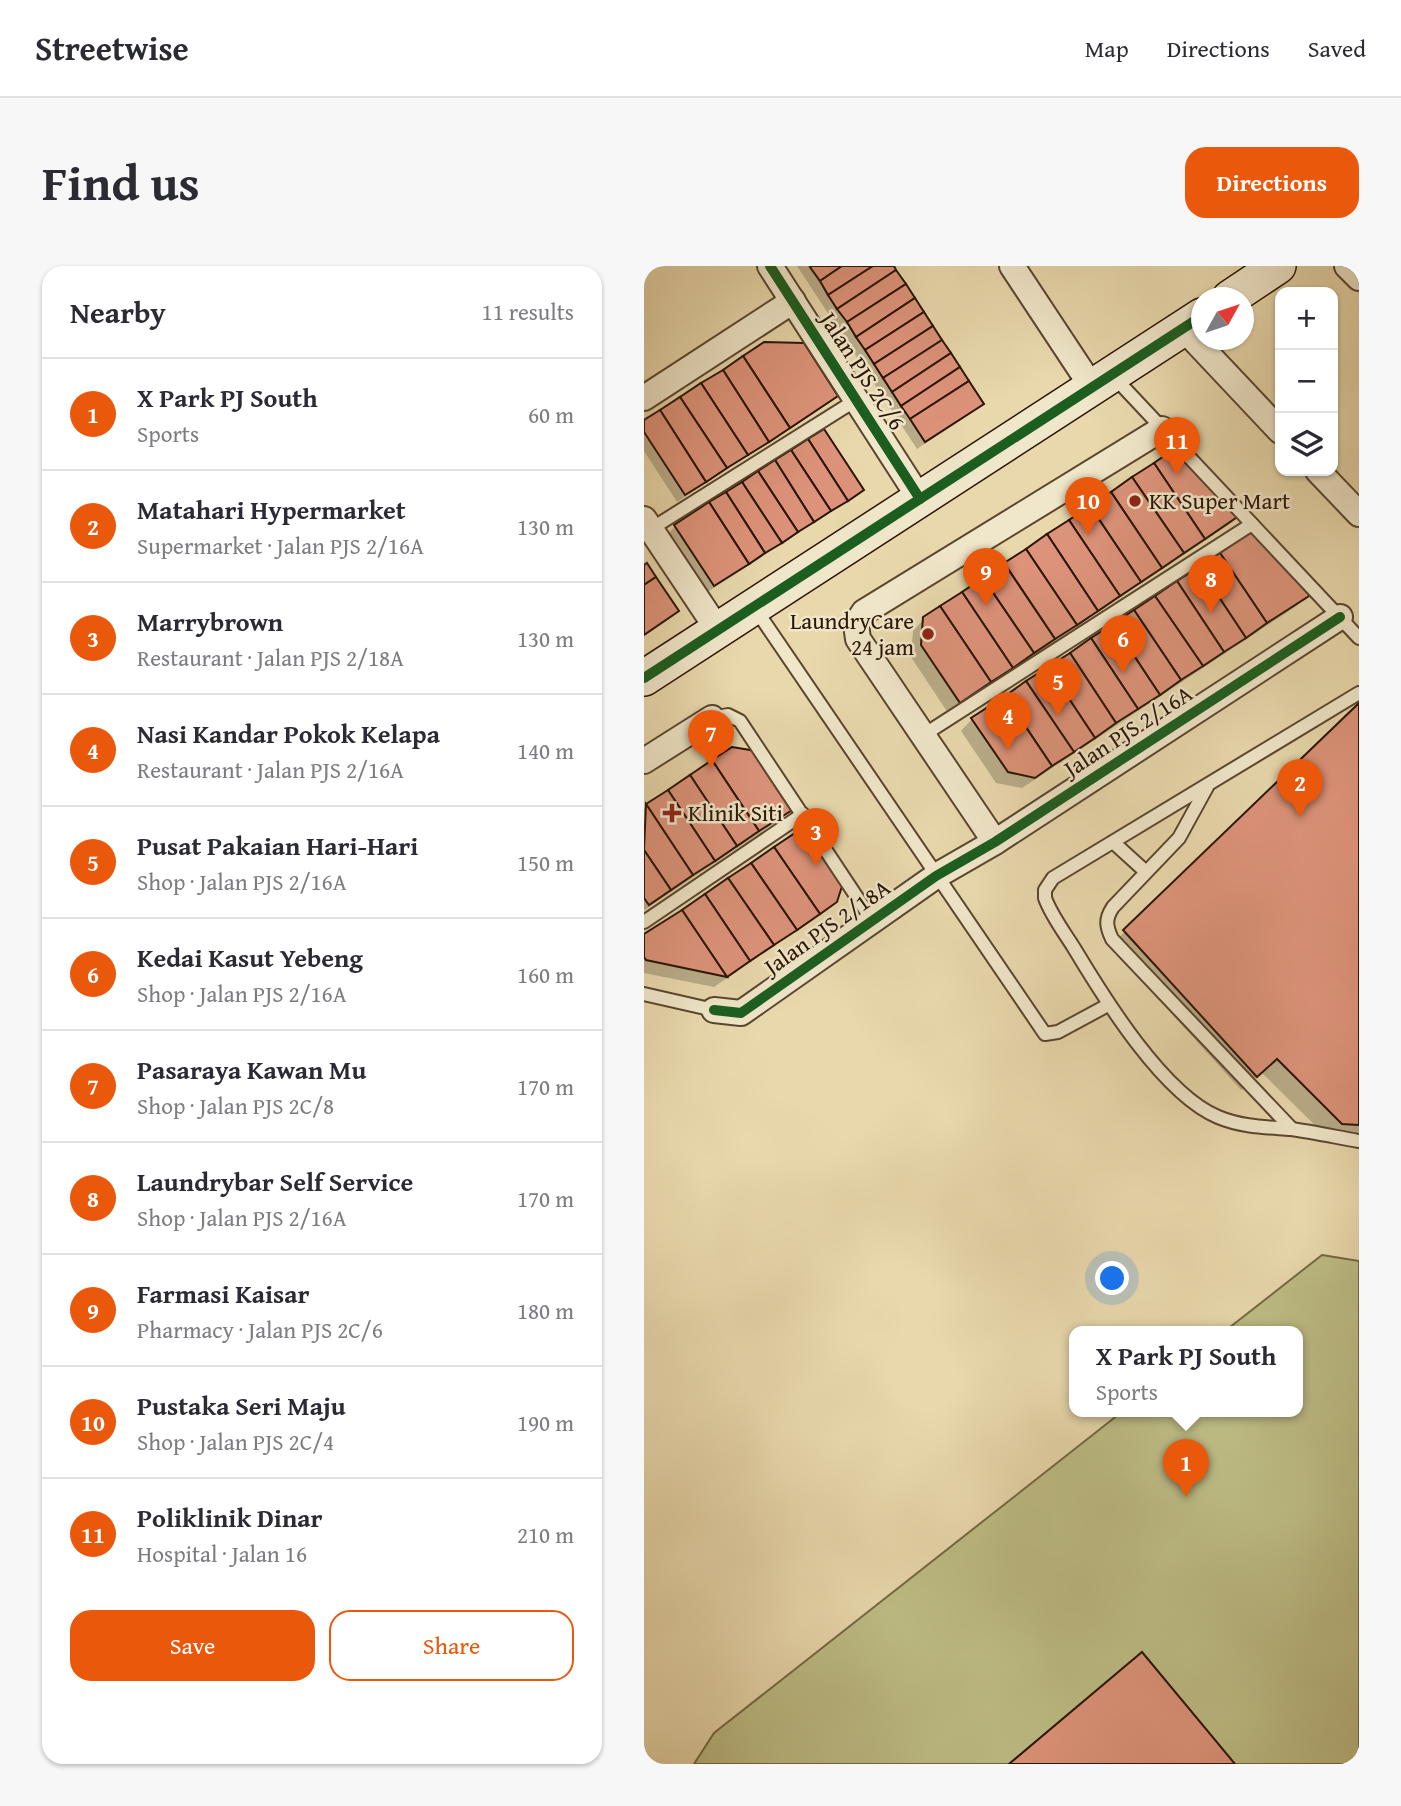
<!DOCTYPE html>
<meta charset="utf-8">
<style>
body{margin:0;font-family:"Gentium Book Plus",serif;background:#f7f7f7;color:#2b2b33}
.controls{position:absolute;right:21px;top:21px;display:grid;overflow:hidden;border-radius:14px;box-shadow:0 2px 5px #0004}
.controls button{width:63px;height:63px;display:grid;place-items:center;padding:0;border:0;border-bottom:2px solid #e1e1e2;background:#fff;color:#2b2b33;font:35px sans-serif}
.compass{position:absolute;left:547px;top:21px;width:63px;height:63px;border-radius:50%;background:#fff;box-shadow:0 2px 5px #0004;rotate:50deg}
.you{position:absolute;left:469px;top:1013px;width:24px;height:24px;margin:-18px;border:5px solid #fff;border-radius:50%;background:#1a73e8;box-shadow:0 0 0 10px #1a73e833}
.badge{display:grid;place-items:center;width:46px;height:46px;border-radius:50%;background:#ea580c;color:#fff;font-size:23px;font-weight:700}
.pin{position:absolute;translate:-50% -58px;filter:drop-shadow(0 2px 4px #0008)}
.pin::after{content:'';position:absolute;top:37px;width:24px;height:21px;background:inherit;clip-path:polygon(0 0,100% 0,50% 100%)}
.popup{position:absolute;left:425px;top:1060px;width:234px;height:91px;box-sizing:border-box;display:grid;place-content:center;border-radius:14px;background:#fff;filter:drop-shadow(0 2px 5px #0005);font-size:23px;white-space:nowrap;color:#7c7c81}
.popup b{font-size:26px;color:#2b2b33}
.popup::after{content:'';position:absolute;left:50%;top:100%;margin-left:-14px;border:14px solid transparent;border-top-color:#fff}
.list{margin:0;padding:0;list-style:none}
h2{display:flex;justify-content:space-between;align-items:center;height:91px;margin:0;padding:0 28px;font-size:30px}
h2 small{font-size:23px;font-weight:400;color:#7c7c81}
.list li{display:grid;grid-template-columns:46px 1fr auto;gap:21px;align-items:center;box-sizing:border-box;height:112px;padding:0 28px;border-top:2px solid #e1e1e2}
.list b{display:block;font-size:26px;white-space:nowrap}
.list p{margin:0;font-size:23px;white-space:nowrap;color:#7c7c81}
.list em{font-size:23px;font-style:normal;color:#7c7c81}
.actions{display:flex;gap:14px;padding:21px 28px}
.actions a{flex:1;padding:16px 0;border:2px solid #ea580c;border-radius:21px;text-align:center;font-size:24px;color:#ea580c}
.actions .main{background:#ea580c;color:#fff}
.icon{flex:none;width:38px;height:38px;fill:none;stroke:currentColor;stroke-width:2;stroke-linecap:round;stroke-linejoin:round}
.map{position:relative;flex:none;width:715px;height:1498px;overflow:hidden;border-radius:21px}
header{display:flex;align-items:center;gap:42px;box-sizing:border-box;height:98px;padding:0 35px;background:#fff;border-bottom:2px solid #e1e1e2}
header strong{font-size:33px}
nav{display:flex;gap:38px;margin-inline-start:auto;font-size:24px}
.intro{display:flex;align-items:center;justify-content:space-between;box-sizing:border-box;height:168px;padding:0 42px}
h1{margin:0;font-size:49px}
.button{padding:18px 32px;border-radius:21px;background:#ea580c;color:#fff;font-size:24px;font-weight:700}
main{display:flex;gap:42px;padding:0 42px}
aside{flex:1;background:#fff;border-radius:21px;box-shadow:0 2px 5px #0004}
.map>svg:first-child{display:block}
</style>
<header>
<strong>Streetwise</strong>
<nav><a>Map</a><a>Directions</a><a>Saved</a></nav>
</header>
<div class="intro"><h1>Find us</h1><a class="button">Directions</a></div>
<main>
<aside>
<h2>Nearby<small>11 results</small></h2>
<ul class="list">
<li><span class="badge">1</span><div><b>X Park PJ South</b><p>Sports</p></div><em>60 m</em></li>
<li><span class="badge">2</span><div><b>Matahari Hypermarket</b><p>Supermarket · Jalan PJS 2/16A</p></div><em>130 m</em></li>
<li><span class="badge">3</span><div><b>Marrybrown</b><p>Restaurant · Jalan PJS 2/18A</p></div><em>130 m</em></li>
<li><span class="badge">4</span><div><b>Nasi Kandar Pokok Kelapa</b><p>Restaurant · Jalan PJS 2/16A</p></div><em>140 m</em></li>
<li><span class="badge">5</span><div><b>Pusat Pakaian Hari-Hari</b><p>Shop · Jalan PJS 2/16A</p></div><em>150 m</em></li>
<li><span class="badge">6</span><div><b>Kedai Kasut Yebeng</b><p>Shop · Jalan PJS 2/16A</p></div><em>160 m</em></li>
<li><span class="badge">7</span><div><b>Pasaraya Kawan Mu</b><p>Shop · Jalan PJS 2C/8</p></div><em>170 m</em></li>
<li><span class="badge">8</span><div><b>Laundrybar Self Service</b><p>Shop · Jalan PJS 2/16A</p></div><em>170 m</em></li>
<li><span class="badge">9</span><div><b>Farmasi Kaisar</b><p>Pharmacy · Jalan PJS 2C/6</p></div><em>180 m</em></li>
<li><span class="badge">10</span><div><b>Pustaka Seri Maju</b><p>Shop · Jalan PJS 2C/4</p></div><em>190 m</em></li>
<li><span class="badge">11</span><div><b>Poliklinik Dinar</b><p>Hospital · Jalan 16</p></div><em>210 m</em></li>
</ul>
<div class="actions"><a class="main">Save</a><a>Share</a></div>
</aside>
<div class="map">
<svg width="715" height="1498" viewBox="0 0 715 1498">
<rect width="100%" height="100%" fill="#e8d8ac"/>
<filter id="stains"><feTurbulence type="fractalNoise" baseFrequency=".00286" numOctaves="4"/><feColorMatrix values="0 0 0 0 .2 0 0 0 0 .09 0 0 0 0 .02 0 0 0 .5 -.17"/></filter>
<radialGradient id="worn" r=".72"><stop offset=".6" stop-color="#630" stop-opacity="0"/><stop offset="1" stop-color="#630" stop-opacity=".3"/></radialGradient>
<polygon fill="#bdbc85" stroke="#746844" stroke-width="2" points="678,989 715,995 715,1498 50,1498 70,1467 479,1145 654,1145 654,1065 581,1065"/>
<g fill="#0003">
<polygon points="153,0 248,0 338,138 330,145 273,183"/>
<polygon points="192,130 185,137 33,236 0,185 0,156"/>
<polygon points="218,224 210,231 62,327 24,268 31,260"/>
<polygon points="597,247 586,258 304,447 267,391 269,365 280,353"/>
<polygon points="663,329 651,341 378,522 352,517 317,465 328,453"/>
<polygon points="715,439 715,875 684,872 618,807 597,824 466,680"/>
<polygon points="88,483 148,542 136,554 0,644 0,542"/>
<polygon points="191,635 179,647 70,721 0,707 0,670"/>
</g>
<g fill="#dd937a" stroke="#2a1404" stroke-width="2">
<polygon points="168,0 198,0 176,15 166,1"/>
<polygon points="198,0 229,0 184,29 176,15"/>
<polygon points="229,0 250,0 252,4 193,43 184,29"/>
<polygon points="252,4 262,18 203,56 193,43"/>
<polygon points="262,18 271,32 212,71 203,56"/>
<polygon points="271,32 280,46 221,84 212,71"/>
<polygon points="280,46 289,60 230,98 221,84"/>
<polygon points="289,60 298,74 239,112 230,98"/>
<polygon points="298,74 307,87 248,126 239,112"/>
<polygon points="120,76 160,77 194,130 146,162 99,90"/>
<polygon points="307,87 316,101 257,140 248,126"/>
<polygon points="99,90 146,162 125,176 79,104"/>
<polygon points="316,101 325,115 266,153 257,140"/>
<polygon points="79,104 125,176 104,189 57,117"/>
<polygon points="325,115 340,138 281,176 266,153"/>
<polygon points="57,117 104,189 83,202 36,131"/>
<polygon points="36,131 83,202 62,216 16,144"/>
<polygon points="16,144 62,216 41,229 0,166 0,154"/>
<polygon points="180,163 220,224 204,235 164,173"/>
<polygon points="164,173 204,235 187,245 147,184"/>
<polygon points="147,184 187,245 170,256 131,194"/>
<polygon points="520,190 549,190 599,247 561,273 510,197"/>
<polygon points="131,194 170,256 154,266 114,205"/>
<polygon points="510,197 561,273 540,287 488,211"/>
<polygon points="114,205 154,266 138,277 98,216"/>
<polygon points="488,211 540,287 518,302 467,226"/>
<polygon points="98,216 138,277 121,287 82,226"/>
<polygon points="82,226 121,287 105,298 65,236"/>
<polygon points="467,226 518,302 497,316 446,240"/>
<polygon points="65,236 105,298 70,320 30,259"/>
<polygon points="446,240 497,316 476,330 425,254"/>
<polygon points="425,254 476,330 454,345 403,268"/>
<polygon points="610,264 660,312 665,330 623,357 576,287"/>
<polygon points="403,268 454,345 433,359 382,283"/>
<polygon points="382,283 433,359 411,373 360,297"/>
<polygon points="576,287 623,357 602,372 555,301"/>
<polygon points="3,297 12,311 0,319 0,299"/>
<polygon points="360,297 411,373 390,387 339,312"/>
<polygon points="555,301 602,372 580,386 533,315"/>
<polygon points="12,311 35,345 0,369 0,319"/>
<polygon points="339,312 390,387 369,402 318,326"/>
<polygon points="533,315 580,386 559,400 511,330"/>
<polygon points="318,326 369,402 347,416 296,340"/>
<polygon points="511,330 559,400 537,414 490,344"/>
<polygon points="296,340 347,416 316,437 277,379 279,351"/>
<polygon points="490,344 537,414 516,429 469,358"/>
<polygon points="469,358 516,429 494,443 447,372"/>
<polygon points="447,372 494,443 472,457 426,387"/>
<polygon points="426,387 472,457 451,472 404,401"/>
<polygon points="404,401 451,472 430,486 382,415"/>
<polygon points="382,415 430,486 408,500 361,430"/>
<polygon points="361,430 408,500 391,512 364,506 327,452"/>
<polygon points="715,437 715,859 698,858 633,793 613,811 479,664"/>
<polygon points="88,481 112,485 150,543 115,565 68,494"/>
<polygon points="68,494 115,565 93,580 46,509"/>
<polygon points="46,509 93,580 71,595 24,524"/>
<polygon points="24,524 71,595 49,609 2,538"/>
<polygon points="2,538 49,609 27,624 0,584"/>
<polygon points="163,559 200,614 193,636 176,648 130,581"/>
<polygon points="130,581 176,648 153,664 107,597"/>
<polygon points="0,584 27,624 5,639 0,632"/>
<polygon points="107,597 153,664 130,679 84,612"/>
<polygon points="84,612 130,679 106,695 61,628"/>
<polygon points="61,628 106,695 83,711 38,644"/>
<polygon points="38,644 83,711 2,694 0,691 0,668"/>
<polygon points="498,1386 591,1498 365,1498"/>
</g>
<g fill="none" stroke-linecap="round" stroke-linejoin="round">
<defs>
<g id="lane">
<polyline points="470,111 715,372"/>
<polyline points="7,263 212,134"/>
<polyline points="110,341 401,768 414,766 464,739"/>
<path d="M715,427l-306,185 -8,12v8c6,17 19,34 29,50 30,50 89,146 144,169 24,10 47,10 73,12 22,3 45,8 68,12"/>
<polyline points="68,452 84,449 96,455 228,654"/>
<polyline points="278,470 608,258"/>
<path d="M563,521l-28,51 -66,69c-8,12 -7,19 -1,32l180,190"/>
<polyline points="469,576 502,606"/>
<polyline points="0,656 159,548"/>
<polyline points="0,728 70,744"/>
</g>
<g id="street">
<polyline points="126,0 276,233"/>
<polyline points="368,0 448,121"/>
<polyline points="703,0 715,12"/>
<polyline points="539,62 636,165"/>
<polyline points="0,132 149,35"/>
<polyline points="674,205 715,248"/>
<polyline points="0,253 74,364"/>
<polyline points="0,495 68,452"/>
<polyline points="351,576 214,373 212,358 220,346 518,163"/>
<polyline points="70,744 97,747 292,610 351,576 696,351"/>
</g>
<g id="secondary">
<polyline points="586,32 634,0"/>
<polyline points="0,412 558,50"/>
</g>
</defs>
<use href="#lane" stroke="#5a452e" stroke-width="16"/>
<use href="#street" stroke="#5a452e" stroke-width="28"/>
<use href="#secondary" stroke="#2a1404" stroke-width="38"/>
<use href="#lane" stroke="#f0e6c9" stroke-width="12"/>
<use href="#street" stroke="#f0e6c9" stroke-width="24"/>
<use href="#secondary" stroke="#f0e6c9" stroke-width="35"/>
<defs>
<g id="cycleway">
<polyline points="126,0 276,233"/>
<polyline points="0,412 558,50"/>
<polyline points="70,744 97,747 292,610 351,576 696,351"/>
</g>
</defs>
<use href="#cycleway" stroke="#f0e6c9" stroke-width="15"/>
<use href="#cycleway" stroke="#1b5e20" stroke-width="10"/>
</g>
<g fill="#8f2418" stroke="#f0e6c9" stroke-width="2.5">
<circle cx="491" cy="235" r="7"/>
<circle cx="284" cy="368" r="7"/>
<path d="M24.5 536.5h7v7h7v7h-7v7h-7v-7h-7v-7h7z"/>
</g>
<g text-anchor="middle" stroke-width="5" stroke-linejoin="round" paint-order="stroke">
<g font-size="23" fill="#2a1404" stroke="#f0e6c9">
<text transform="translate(219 105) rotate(57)" y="8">Jalan PJS 2C/6</text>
<text transform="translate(484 465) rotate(-33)" y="8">Jalan PJS 2/16A</text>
<text transform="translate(183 661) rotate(-35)" y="8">Jalan PJS 2/18A</text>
</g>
<g font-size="23" fill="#2a1404" stroke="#f0e6c9" text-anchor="start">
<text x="505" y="243">KK Super Mart</text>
<text x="270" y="363" text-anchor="end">LaundryCare<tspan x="270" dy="26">24 jam</tspan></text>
<text x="44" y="555">Klinik Siti</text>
</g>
</g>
<rect width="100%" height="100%" filter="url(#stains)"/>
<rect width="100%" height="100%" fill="url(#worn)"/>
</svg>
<div class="controls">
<button>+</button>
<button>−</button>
<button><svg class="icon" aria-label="layers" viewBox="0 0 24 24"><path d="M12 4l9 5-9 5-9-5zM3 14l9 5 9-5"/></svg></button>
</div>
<svg class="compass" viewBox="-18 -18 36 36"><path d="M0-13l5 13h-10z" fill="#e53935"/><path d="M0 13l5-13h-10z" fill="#7c7c81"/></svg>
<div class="you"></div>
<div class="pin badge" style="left:542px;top:1231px">1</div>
<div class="popup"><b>X Park PJ South</b>Sports</div>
<div class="pin badge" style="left:656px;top:551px">2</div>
<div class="pin badge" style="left:172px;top:600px">3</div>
<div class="pin badge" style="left:364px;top:484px">4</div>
<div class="pin badge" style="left:414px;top:450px">5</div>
<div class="pin badge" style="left:479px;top:407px">6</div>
<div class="pin badge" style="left:67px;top:502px">7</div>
<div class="pin badge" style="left:567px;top:347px">8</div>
<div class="pin badge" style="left:342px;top:340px">9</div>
<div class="pin badge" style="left:444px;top:269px">10</div>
<div class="pin badge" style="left:533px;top:209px">11</div>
</div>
</main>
